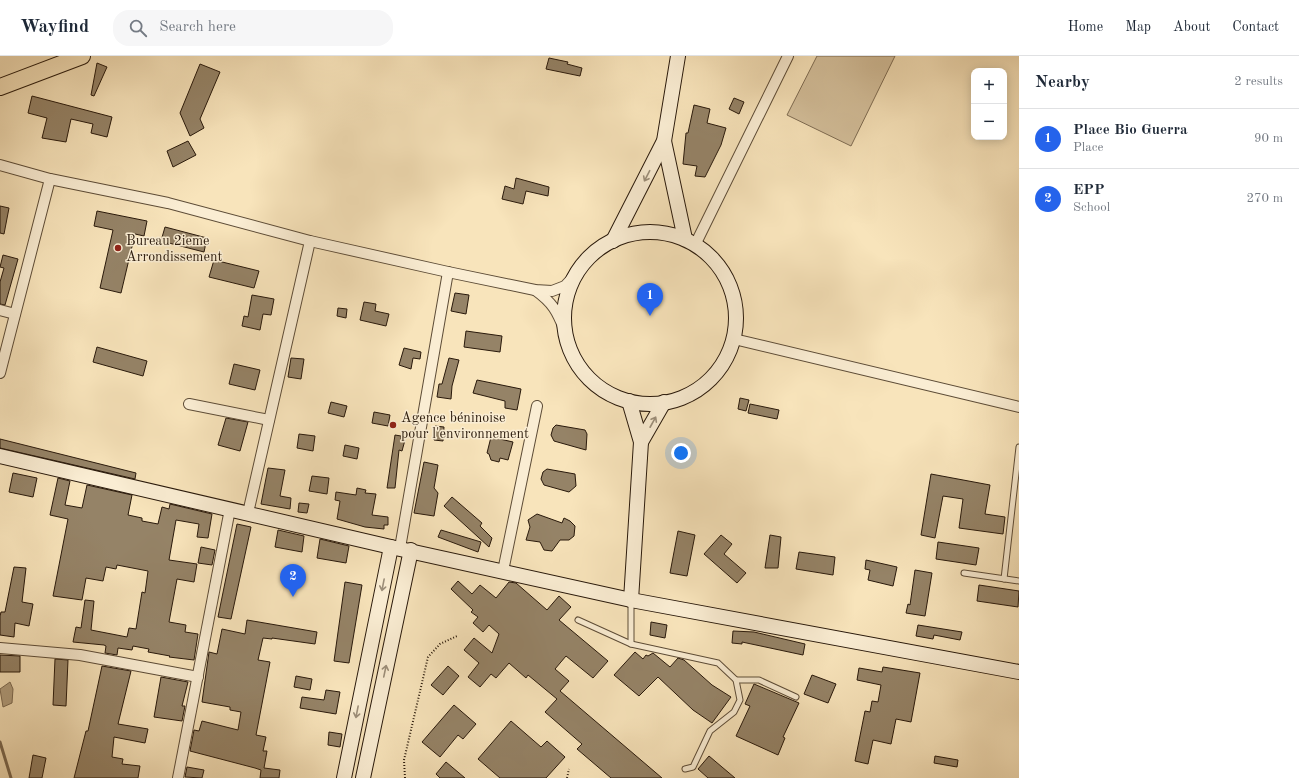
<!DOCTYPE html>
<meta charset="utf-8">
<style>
body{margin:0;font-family:"Old Standard TT",serif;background:#f6f6f7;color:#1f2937}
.controls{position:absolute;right:12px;top:12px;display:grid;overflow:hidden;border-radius:8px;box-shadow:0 2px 10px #0003}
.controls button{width:36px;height:36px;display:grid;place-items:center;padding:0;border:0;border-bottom:1px solid #e0e1e3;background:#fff;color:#1f2937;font:20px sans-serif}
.you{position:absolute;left:681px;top:397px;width:14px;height:14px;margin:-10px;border:3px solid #fff;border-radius:50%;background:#1a73e8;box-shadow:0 0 0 6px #1a73e833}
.badge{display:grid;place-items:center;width:26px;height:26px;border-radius:50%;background:#2563eb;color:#fff;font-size:13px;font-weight:700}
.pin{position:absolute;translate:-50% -33px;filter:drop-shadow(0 1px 2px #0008)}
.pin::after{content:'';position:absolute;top:21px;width:14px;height:12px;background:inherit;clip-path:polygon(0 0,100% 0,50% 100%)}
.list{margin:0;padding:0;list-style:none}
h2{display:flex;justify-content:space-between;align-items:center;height:52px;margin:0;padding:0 16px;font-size:17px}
h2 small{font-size:13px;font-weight:400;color:#747a83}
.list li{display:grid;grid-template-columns:26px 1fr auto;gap:12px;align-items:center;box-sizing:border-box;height:60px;padding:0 16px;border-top:1px solid #e0e1e3}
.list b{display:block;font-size:15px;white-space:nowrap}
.list p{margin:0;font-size:13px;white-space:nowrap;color:#747a83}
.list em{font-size:13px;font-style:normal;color:#747a83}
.icon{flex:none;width:22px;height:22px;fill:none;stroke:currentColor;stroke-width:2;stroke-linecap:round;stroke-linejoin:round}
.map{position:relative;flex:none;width:1019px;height:722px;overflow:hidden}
header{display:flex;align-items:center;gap:24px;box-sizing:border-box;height:56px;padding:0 20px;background:#fff;border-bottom:1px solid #e0e1e3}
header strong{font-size:19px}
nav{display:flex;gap:22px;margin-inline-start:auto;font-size:14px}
.search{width:280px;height:36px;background:#f6f6f7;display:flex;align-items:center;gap:10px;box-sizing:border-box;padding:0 14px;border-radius:16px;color:#747a83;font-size:15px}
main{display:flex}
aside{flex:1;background:#fff}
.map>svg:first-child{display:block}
</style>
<header>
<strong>Wayfind</strong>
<div class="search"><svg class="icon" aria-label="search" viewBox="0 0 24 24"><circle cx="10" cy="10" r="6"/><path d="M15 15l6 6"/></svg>Search here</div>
<nav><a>Home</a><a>Map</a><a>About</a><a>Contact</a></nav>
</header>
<main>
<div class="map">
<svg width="1019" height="722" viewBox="0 0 1019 722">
<rect width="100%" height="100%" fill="#f8e4bb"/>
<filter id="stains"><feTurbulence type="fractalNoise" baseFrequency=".005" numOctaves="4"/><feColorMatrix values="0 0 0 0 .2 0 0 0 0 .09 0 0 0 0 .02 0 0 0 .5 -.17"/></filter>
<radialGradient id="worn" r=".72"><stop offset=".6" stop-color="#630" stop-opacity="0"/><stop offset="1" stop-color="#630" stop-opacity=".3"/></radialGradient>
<polygon fill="#d5c19d" stroke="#7f6d54" points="817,0 895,0 851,90 787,59"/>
<polygon fill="#b29f7f" stroke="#7b6951" points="10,626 13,633 12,647 3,651 0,633"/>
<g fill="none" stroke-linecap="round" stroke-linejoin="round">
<polyline stroke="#7b6951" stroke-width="3" points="0,686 11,722"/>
</g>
<g fill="#958367" stroke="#29190b">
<polygon points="549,2 568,6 567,8 582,12 580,20 546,13"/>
<polygon points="97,7 107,11 94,40 91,39"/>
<polygon points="200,8 220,16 200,63 204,72 190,80 180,57"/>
<polygon points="32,40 112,61 107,81 91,77 93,68 71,63 66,86 42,82 47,62 28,57"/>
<polygon points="734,42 744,46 739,58 729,53"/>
<polygon points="694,49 710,53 707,67 726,72 721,89 705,121 695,120 697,110 683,108 686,77 688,77"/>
<polygon points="188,85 196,99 173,111 167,95"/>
<polygon points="516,122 549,131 548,140 526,135 523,148 502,143 505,130 514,133"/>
<polygon points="0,150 9,152 4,178 0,177"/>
<polygon points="97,155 147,165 144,180 135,178 121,237 100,232 113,174 94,170"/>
<polygon points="165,171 207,182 204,196 161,185"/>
<polygon points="3,199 18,203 5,249 0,248 0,226 4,212 0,211"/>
<polygon points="214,204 259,215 254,232 209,221"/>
<polygon points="455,237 469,239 466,258 451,255"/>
<polygon points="252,239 274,243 271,259 263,258 260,274 242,270 244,260 248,261"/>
<polygon points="364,246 376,248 375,255 389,258 386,270 360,264"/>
<polygon points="338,252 347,253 346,262 337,260"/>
<polygon points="466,275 502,280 500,296 464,291"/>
<polygon points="97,291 147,305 143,320 93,306"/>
<polygon points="404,292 421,296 420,303 413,302 411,313 399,309"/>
<polygon points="291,302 304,303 301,323 288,321"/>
<polygon points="449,302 459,304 452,330 451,343 437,341 439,328 442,328"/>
<polygon points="234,308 260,314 255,334 229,328"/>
<polygon points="477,324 521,333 517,354 505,352 505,345 473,337"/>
<polygon points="740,342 749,344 746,355 738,353"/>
<polygon points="331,346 347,350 344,361 328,357"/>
<polygon points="750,348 779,354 777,363 748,357"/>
<polygon points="374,356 390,359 388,370 372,367"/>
<polygon points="226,362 248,366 240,395 218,389"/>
<polygon points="556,369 585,374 587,378 586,394 554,385 551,379 553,372"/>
<polygon points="435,370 444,371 443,385 434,384"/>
<polygon points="299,378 315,380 313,395 297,392"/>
<polygon points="395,379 401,380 401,383 405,384 402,395 399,394 395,432 387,432"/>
<polygon points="491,381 513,386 508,404 500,402 499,406 491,404 489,398 487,397"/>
<polygon points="0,383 136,417 135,423 0,392"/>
<polygon points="345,389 359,392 357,403 343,400"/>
<polygon points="424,406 438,409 434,432 438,437 434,460 414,457"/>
<polygon points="268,412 285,414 280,440 291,442 290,453 261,448"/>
<polygon points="547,413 575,418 576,430 569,436 544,429 541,423 543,416"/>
<polygon points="13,417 37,422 33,441 9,436"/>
<polygon points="931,418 990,429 985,458 1005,461 1003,478 959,472 963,443 943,440 935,482 921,479"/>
<polygon points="312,420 329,422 327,438 309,435"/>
<polygon points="58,422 70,425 65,449 82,452 87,429 132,439 128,459 142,462 142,465 158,468 162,451 169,453 170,448 212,458 208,482 197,481 199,468 176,464 169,504 197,508 194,526 177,523 169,566 186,569 185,576 198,578 194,604 169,601 170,600 148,596 149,593 133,590 132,594 118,592 117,599 105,597 106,590 104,589 73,586 76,571 81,572 85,544 94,545 91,574 127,581 129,572 136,573 142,536 145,537 148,515 117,509 116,513 106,511 103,525 86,522 82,544 53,540 68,463 50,459"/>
<polygon points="357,432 366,434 365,437 376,438 372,459 388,461 388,469 384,469 384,473 365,471 337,463 340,445 335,444 336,436 356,439"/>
<polygon points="452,441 482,467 480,470 492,482 489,491 444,450"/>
<polygon points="299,447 309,448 307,457 298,456"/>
<polygon points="537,458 562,467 564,462 570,465 575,470 574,480 569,484 560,484 552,495 544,494 540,486 526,484 530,471 528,464"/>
<polygon points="237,468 251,471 231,563 218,561"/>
<polygon points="278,474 304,480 302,496 275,491"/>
<polygon points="441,474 481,486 478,496 438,481"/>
<polygon points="678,475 695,479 687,520 670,517"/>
<polygon points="721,479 732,488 724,498 746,517 737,527 704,498"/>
<polygon points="770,479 781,481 778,512 765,512"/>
<polygon points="320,483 349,490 346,507 317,502"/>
<polygon points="938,486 979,492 976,509 936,503"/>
<polygon points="201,491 215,494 212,509 198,507"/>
<polygon points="799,496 835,501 833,519 796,513"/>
<polygon points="866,504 897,511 893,530 868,524 870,514 865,513"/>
<polygon points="14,511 26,512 22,546 33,548 29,570 15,567 14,581 0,579 0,560 1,556 5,556"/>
<polygon points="915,514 932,517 925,560 906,557 908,548 910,549"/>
<polygon points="458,525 472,538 480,529 496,542 509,526 516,527 547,554 559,540 571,551 559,564 608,605 593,622 566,600 555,613 569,625 560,635 662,722 611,722 577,693 582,688 545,656 557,643 528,619 526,622 509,607 496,622 491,618 480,631 468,621 479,607 464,594 474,582 492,597 499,578 489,569 483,576 473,567 478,561 471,556 473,554 451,533"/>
<polygon points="345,526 362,529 349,607 334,605"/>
<polygon points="979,529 1019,535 1018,551 977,545"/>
<polygon points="247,564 317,576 315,588 272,582 272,583 263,582 258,604 270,606 256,679 266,681 263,695 267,695 264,712 280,714 279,722 260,722 261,714 255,712 190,695 194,674 199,675 202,665 238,674 241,656 230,654 230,651 202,646 209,596 217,598 222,573 245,578"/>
<polygon points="651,566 667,569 665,582 650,579"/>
<polygon points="918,569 962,576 960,584 934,579 933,583 916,580"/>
<polygon points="733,575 754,576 805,588 803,599 742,586 742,588 732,587"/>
<polygon points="635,596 643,603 646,599 648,600 653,597 670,611 678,602 684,604 712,629 731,641 712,667 693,654 658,621 639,640 614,619"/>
<polygon points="0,599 20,600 20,616 0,616"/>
<polygon points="55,603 68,604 66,650 53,649"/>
<polygon points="102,610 131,615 118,668 148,673 145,687 114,681 112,701 123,703 122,708 140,710 138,722 74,722 86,675 88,675"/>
<polygon points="448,610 459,620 443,639 431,629"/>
<polygon points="883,611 920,617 911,666 896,663 891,688 873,684 868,708 855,705 865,655 870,656 872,645 878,646 881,629 857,624 859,612 882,616"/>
<polygon points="812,619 836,628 828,647 804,638"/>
<polygon points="296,620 312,623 310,634 294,631"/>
<polygon points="161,621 188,626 182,650 185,650 182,665 154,661"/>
<polygon points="754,628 799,647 783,681 785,682 778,699 736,680 750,650 745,648"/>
<polygon points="326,634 340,636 336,658 300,652 302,641 324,644"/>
<polygon points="454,649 476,668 463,683 458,679 440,701 422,686"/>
<polygon points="511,665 541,691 547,685 565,701 546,722 500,722 478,703"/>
<polygon points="329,676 342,678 340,691 328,689"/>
<polygon points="33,699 46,702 42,722 29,722"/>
<polygon points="709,700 735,722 708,722 698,713"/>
<polygon points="935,700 958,704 957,711 934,707"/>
<polygon points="446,706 465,722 440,722 436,718"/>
<polygon points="187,711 204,714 202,722 185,721"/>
</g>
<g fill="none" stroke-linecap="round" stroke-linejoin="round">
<defs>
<g id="lane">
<polyline points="964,517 1019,525"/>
<polyline points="1004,523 1019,391"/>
<polyline points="631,545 631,588"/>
<polyline points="578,564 631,588 718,607 736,624 740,644 734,656 710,675 693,711 685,713"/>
<polyline points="736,624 759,624 796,641"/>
</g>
<g id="street">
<polyline points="0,109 50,123 168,147 310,185 448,216 535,234 552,235 565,230 577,217"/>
<polyline points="695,189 788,0"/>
<path d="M535,234c18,13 22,21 30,41"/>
<polyline points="0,254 15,258"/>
<polyline points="734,283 1019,351"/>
<polyline points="0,317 50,123"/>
<polyline points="189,348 269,364"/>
<polyline points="248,457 310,185"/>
<polyline points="400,492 448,216"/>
<polyline points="503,515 537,350"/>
<polyline points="0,592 80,599 198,621"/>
<polyline points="178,722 230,453"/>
</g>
<g id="secondary">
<polyline points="664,85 685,183"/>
<circle cx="650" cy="262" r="86"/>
<polyline points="613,185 664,85 678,0"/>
<polyline points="629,345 641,386 631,544"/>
<polyline points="641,386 664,346"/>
<polyline points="0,400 391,491 631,544 1019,616"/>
<polyline points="344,722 391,491"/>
<polyline points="363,722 411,494"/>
</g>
<polyline id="primary" points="0,31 82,0"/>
</defs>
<use href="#lane" stroke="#5d4c37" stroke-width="7"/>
<use href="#street" stroke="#5d4c37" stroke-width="12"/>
<use href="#secondary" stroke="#29190b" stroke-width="16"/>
<use href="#primary" stroke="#29190b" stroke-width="18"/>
<g stroke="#29190b" stroke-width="2" stroke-dasharray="1 2" stroke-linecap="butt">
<polyline points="405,722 404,704 428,601 440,588 457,580"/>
<polyline points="567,722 569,713"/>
</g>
<use href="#lane" stroke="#faedd3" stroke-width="5"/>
<use href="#street" stroke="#faedd3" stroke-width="10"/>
<use href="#secondary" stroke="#faedd3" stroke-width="14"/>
<use href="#primary" stroke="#f8e4bb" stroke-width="16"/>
</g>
<defs><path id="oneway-shaft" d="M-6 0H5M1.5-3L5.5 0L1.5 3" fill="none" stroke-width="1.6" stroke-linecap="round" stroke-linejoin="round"/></defs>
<g stroke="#9c8e79">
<use href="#oneway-shaft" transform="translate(647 120) rotate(117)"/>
<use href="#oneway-shaft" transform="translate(653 366) rotate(-61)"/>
<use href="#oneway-shaft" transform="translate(383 529) rotate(101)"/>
<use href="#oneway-shaft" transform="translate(385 615) rotate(-78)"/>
<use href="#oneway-shaft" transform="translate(357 656) rotate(101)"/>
</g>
<g fill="#8f2418" stroke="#faedd3" stroke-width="1.5">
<circle cx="118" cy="192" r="4"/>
<circle cx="393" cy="369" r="4"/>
</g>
<g text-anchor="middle" stroke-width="3" stroke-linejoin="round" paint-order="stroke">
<g font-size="14" fill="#29190b" stroke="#faedd3" text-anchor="start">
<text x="126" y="189">Bureau 2ieme<tspan x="126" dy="16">Arrondissement</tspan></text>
<text x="401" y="366">Agence béninoise<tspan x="401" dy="16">pour l'environnement</tspan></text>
</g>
</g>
<rect width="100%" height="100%" filter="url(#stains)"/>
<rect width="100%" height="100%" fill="url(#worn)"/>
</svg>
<div class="controls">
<button>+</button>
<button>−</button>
</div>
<div class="you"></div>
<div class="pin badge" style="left:650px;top:260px">1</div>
<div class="pin badge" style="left:293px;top:541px">2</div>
</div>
<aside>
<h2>Nearby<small>2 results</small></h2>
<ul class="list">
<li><span class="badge">1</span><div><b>Place Bio Guerra</b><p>Place</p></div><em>90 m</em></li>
<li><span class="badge">2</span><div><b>EPP</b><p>School</p></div><em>270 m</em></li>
</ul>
</aside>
</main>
